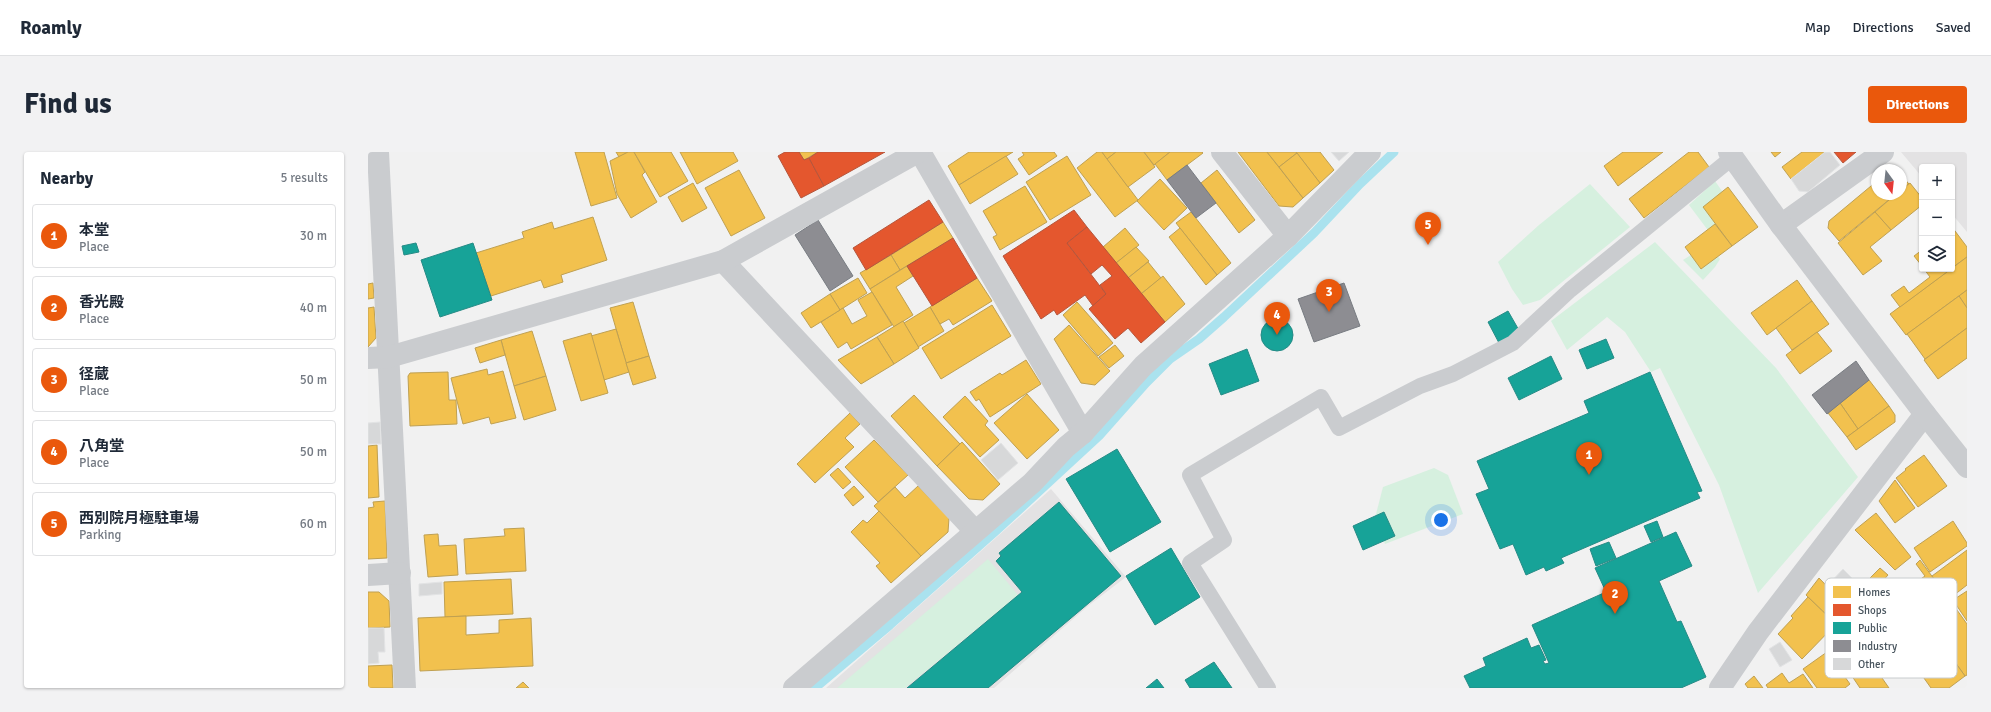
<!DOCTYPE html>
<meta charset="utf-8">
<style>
body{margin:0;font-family:Signika,"Noto Sans JP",sans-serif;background:#f2f2f3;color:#1f2937}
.controls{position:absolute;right:12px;top:12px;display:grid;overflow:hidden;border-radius:4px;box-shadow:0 1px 3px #0004}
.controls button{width:36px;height:36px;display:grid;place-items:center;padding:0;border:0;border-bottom:1px solid #e0e1e3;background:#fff;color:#1f2937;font:20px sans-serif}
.compass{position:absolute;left:1503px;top:12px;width:36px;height:36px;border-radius:50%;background:#fff;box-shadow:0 1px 3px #0004;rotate:165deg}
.you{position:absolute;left:1073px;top:368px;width:14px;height:14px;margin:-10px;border:3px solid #fff;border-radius:50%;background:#1a73e8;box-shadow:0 0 0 6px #1a73e833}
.badge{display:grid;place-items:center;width:26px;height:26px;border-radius:50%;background:#ea580c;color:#fff;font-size:13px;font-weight:700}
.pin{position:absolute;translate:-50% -33px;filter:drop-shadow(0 1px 2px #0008)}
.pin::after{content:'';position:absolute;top:21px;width:14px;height:12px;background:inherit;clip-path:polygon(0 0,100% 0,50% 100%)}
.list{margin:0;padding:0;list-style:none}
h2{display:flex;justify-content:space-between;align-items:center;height:52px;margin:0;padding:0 16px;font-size:17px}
h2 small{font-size:13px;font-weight:400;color:#747a83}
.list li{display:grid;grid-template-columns:26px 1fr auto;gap:12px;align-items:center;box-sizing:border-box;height:64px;margin:0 8px 8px;padding:0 8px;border:1px solid #e0e1e3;border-radius:4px}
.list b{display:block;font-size:15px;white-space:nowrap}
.list p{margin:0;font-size:13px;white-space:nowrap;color:#747a83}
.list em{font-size:13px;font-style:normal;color:#747a83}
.icon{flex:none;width:22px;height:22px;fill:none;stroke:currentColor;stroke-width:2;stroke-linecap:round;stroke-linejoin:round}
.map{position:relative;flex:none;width:1599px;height:536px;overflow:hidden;border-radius:4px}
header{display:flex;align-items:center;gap:24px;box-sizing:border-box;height:56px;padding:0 20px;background:#fff;border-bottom:1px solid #e0e1e3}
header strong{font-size:19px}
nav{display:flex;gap:22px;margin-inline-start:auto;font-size:14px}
.intro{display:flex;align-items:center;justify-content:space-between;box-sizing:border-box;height:96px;padding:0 24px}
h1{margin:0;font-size:28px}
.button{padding:10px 18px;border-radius:4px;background:#ea580c;color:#fff;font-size:14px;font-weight:700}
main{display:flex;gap:24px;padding:0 24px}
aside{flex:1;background:#fff;border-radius:4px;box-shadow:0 1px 3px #0004}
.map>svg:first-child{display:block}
</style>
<header>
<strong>Roamly</strong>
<nav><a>Map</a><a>Directions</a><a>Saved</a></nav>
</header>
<div class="intro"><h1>Find us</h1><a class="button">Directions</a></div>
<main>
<aside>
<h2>Nearby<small>5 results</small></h2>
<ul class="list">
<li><span class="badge">1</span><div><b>本堂</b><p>Place</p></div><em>30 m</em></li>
<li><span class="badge">2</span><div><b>香光殿</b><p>Place</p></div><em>40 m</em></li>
<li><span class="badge">3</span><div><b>径蔵</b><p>Place</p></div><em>50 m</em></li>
<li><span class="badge">4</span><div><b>八角堂</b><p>Place</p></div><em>50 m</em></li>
<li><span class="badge">5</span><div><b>西別院月極駐車場</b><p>Parking</p></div><em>60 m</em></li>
</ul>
</aside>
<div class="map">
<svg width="1599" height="536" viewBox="0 0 1599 536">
<rect width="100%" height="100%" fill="#f1f1f1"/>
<g fill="#e3e2e3">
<polygon points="1533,0 1599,0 1599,80 1584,62 1584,15 1554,15 1554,25"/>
<polygon points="683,337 758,425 720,454 626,536 458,536"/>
</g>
<g fill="#d6f0df">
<polygon points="1347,29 1370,62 1342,81 1321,53"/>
<polygon points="1222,32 1262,75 1172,148 1155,153 1144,137 1130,110 1171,73"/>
<polygon points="1287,90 1408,216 1490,325 1390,441 1351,333 1292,216 1283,220 1257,180 1239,165 1199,198 1183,169"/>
<polygon points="1339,93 1352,107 1347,115 1335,128 1315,108"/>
<polygon points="1066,316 1080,323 1095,362 1017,392 1007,366 1015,335"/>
<polygon points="620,407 650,443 537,536 469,536"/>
</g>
<g fill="#f2c14e" stroke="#bfa052">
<polygon points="207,0 236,0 249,46 223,54"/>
<polygon points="248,0 260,0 251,5"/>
<polygon points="260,0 266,0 277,20 274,23 289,50 263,66 249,42 242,9"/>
<polygon points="266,0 303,0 320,29 292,45"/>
<polygon points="312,0 365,0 370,9 329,32"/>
<polygon points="431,0 450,0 436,8"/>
<polygon points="601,0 645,0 591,33 580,14"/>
<polygon points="654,0 686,0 689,4 661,23 650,7 656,3"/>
<polygon points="729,0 734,0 770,48 747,65 709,16"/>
<polygon points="734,0 748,0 739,7"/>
<polygon points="748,0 776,0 787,15 760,35 739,7"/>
<polygon points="776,0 802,0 786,13"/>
<polygon points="802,0 834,0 835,1 799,28 787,12"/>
<polygon points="870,0 899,0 935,46 925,55 911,54"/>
<polygon points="899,0 928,0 929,1 911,15"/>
<polygon points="928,0 952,0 966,18 952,31"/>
<polygon points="1255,0 1295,0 1250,34 1236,14"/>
<polygon points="1321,0 1330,0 1341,15 1276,66 1261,47"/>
<polygon points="1403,0 1413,0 1407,5"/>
<polygon points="1434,0 1457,0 1423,27 1414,15"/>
<polygon points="929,1 952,31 935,46 911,15"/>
<polygon points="638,4 650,22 602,52 591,33"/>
<polygon points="699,4 723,43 682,68 658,30"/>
<polygon points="371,18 397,66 363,84 337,36"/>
<polygon points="849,18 887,68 871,81 833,31"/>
<polygon points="1533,23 1541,32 1533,38"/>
<polygon points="792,27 819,56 796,78 769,49"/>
<polygon points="1509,29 1509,42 1528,42 1471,89 1460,76 1461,69"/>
<polygon points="325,31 339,56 314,70 300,45"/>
<polygon points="1542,31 1554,46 1554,53 1523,78 1507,60 1528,42 1533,42 1533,38"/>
<polygon points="657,34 679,70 632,98 625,85 629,83 615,59"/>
<polygon points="1360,35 1390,75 1364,94 1335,55"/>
<polygon points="823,60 863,111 849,123 808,71"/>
<polygon points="1507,60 1523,78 1502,95 1514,109 1495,123 1470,91"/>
<polygon points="225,65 239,108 193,123 195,130 176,136 173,128 123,144 108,101 156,86 154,80 184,70 186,77"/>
<polygon points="575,70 585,86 532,118 523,103"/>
<polygon points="1347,72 1364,94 1333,117 1317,95"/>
<polygon points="1584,75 1599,95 1599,105 1584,116"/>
<polygon points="757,76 771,93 748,111 735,95"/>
<polygon points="812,76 849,123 838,133 801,85"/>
<polygon points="768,95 781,109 760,126 748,111"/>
<polygon points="1554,98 1554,114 1546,104"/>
<polygon points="523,103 532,118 502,137 492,121"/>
<polygon points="1599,105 1599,138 1538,183 1522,162"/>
<polygon points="780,110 793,126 773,142 760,126"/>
<polygon points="539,114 545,124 528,135 545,163 526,175 502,137"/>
<polygon points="1556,117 1583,117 1532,155 1523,143 1536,134 1541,141 1562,125"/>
<polygon points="795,124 817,152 797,170 773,142"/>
<polygon points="490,126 499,141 472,158 462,142"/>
<polygon points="609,126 624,149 585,173 581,167 572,172 562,155"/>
<polygon points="1429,128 1444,149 1399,183 1383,161"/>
<polygon points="5,131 6,146 0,147 0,132"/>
<polygon points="1599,138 1599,156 1591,144"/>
<polygon points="504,140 524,173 483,197 479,190 470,196 453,170 475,156 484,172 499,164 490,148"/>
<polygon points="462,142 472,158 443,176 433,161"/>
<polygon points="1591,144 1599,156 1599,176 1557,207 1539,182"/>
<polygon points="1444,149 1461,172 1424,198 1408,176"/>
<polygon points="265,150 281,204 258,211 242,156"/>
<polygon points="709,150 745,191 730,204 695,163"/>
<polygon points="624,153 643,184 573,227 554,196"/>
<polygon points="6,155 8,186 0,195 0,156"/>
<polygon points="562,155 576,179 550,195 536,171"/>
<polygon points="535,169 551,196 526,212 509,185"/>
<polygon points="701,173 742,219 727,233 713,231 686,187"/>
<polygon points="1599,176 1599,206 1570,227 1556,208"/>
<polygon points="248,177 261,220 236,228 223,184"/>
<polygon points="164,179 178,224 146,234 133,188"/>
<polygon points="1449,180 1464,199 1432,222 1418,203"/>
<polygon points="223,181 240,241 213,249 195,189"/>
<polygon points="509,185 526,212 493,232 470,208"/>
<polygon points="133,188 137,203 112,211 107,196"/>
<polygon points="747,193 756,204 741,216 731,205"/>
<polygon points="281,204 288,226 265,233 258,211"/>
<polygon points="658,208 673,232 622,265 611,247 608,249 602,240 632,221 634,223"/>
<polygon points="119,217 120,223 135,219 148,266 123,272 121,265 95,272 83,226"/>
<polygon points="80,220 81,248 88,248 89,272 42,274 40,224 42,221"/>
<polygon points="178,224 188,258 156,268 146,234"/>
<polygon points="1501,228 1521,254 1490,277 1472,251"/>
<polygon points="659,242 691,278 659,307 626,271"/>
<polygon points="546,243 592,292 569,314 523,264"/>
<polygon points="597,244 620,269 617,273 631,288 612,305 575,265"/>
<polygon points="1472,251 1490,277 1479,285 1460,261"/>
<polygon points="1521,254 1527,263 1527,270 1488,298 1479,285"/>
<polygon points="482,261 492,272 477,286 486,295 447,331 429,312"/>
<polygon points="506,288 540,323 510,350 477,315"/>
<polygon points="594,290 632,332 615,348 601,347 569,314"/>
<polygon points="9,293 11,345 0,346 0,294"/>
<polygon points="1556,303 1579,334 1550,355 1528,326 1538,318 1537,317"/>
<polygon points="470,316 483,330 475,337 462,323"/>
<polygon points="1527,328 1547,356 1527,371 1511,349"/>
<polygon points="486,334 496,345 485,354 476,343"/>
<polygon points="550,334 581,366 580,380 553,404 506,354 527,335 537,346"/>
<polygon points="17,349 19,406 0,407 0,356 6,355 5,350"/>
<polygon points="511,359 553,404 523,431 508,414 512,411 483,380 495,368 499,371"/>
<polygon points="1508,361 1543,405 1527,418 1487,378"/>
<polygon points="1585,369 1599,391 1599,394 1562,420 1546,396"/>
<polygon points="156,376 158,419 98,422 96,387 137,384 136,377"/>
<polygon points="70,382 71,394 88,393 90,423 60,425 56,383"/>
<polygon points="1599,398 1599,433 1581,447 1564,424"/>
<polygon points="1552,408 1580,446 1526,486 1508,460 1534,441 1532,437 1544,428 1547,431 1557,424 1548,412"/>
<polygon points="1512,416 1520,423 1504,441 1495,433"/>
<polygon points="1451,426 1479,455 1493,441 1499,447 1473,477 1438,443"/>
<polygon points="143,427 145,462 77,465 76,430"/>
<polygon points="1599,439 1599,469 1585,448"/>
<polygon points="0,440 11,440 21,449 22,475 0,476"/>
<polygon points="1440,445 1468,472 1434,507 1410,482 1425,466 1423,464"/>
<polygon points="1584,451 1599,472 1599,523 1597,524 1567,482 1576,477 1566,464"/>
<polygon points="98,464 98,483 131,481 131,468 163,466 165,514 52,519 50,466"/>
<polygon points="1540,480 1552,497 1569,485 1597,524 1581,536 1563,536 1529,488"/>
<polygon points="1486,486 1505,513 1521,536 1492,536 1467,499"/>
<polygon points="1459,500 1482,532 1477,536 1449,536 1435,517"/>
<polygon points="24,513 25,536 0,536 0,514"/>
<polygon points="1414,521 1421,531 1435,522 1445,536 1400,536 1398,533"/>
<polygon points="1386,524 1395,536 1380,536 1377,532"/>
<polygon points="155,530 161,536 148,536"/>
</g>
<g fill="#e4572e" stroke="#b5563c">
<polygon points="417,0 431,0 436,8 441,6 456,34 433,46 410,4"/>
<polygon points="450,0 517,0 456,34 441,6"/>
<polygon points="1466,0 1488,0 1475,11"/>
<polygon points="561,48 575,70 498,118 485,96"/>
<polygon points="706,58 719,75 699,91 738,142 725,154 717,143 689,163 686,158 673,167 635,104"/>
<polygon points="719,75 797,170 773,191 760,176 747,187 721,157 738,142 732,133 744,124 734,113 723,122 699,91"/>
<polygon points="585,86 609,126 564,154 539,114"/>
</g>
<g fill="#17a398" stroke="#268b86">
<polygon points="48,91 51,100 36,103 34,94"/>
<polygon points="105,91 124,148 72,165 53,108"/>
<polygon points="1140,159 1152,180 1131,191 1120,170"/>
<circle cx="909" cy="183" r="16"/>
<polygon points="1238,187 1246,206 1219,217 1211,198"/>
<polygon points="879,197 891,229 853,243 841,212"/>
<polygon points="1183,204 1194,227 1151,248 1140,226"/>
<polygon points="1282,220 1334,339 1329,340 1332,346 1193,406 1196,411 1178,419 1176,415 1158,423 1145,392 1132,397 1108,342 1121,337 1109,309 1221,261 1216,249"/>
<polygon points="749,297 793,370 742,400 698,327"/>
<polygon points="691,350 753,424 620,536 539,536 654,440 628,409 633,404 631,401"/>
<polygon points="1016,360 1027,384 995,398 985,374"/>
<polygon points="1289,369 1295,385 1283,390 1276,374"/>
<polygon points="1308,380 1324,414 1291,429 1309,470 1313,469 1338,525 1313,536 1102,536 1096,524 1118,514 1115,506 1159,486 1163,496 1171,493 1178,508 1175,509 1177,512 1181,511 1164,473 1238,440 1227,416"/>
<polygon points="1241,390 1248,406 1228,414 1222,397"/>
<polygon points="803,396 832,445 787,473 758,424"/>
<polygon points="846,510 864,536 822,536 817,528"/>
<polygon points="789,527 796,536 778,536"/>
</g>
<g fill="#8d8d92" stroke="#787c82">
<polygon points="819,13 848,51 828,66 799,28"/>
<polygon points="450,68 485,124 462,139 427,83"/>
<polygon points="976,131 992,174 946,190 930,147"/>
<polygon points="1488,209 1501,228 1459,262 1444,243"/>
</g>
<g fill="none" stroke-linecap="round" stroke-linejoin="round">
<polyline stroke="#aae2ee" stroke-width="9" points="447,536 522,473 628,379 731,284 778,231 802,207 831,187 856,165 946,81 992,32 1026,0"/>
</g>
<g fill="#d7d8d9" stroke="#e2e3e4">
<polygon points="963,0 981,0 971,9"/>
<polygon points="1457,0 1462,0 1472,13 1440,40 1431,39 1423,27"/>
<polygon points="12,270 13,292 0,292 0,271"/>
<polygon points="633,291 650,311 630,328 613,308"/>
<polygon points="1475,417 1493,435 1479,451 1460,433"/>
<polygon points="74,430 74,442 51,444 51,432"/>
<polygon points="0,476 16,476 17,500 10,500 11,511 0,512"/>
<polygon points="1412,490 1424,508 1412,515 1401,497"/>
</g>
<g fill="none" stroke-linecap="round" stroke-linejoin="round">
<polyline stroke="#cacccf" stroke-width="16" points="900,536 822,411 856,388 822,323 953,245 971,276 1052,234 1085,222 1145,191 1202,138 1365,5"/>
<g stroke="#cacccf" stroke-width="22">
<polyline points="10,0 37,536"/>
<polyline points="552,0 715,281"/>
<polyline points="854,0 920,84"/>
<polyline points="1413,73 1515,0"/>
<polyline points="355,109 607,379"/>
<polyline points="0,206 21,205 355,109 550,0"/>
<polyline points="0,423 32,421"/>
<polyline points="426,536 664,331 698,295 715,281 775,214 920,84 1002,0"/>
<polyline points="1352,536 1390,480 1557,262"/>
</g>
<polyline stroke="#cacccf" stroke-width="22" points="1361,0 1413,73 1557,262 1599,315"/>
</g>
<rect x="1457" y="426" width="132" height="100" rx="6" fill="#fff" stroke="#c8ccce" stroke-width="1"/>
<rect x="1465" y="434" width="18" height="12" fill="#f2c14e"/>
<rect x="1465" y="452" width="18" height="12" fill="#e4572e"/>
<rect x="1465" y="470" width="18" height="12" fill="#17a398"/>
<rect x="1465" y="488" width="18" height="12" fill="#8d8d92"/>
<rect x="1465" y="506" width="18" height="12" fill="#d7d8d9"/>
<g font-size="11" fill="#48545d">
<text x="1490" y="444">Homes</text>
<text x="1490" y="462">Shops</text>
<text x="1490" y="480">Public</text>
<text x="1490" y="498">Industry</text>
<text x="1490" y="516">Other</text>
</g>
</svg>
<div class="controls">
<button>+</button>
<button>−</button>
<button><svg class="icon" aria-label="layers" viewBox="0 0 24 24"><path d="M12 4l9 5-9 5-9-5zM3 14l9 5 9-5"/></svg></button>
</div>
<svg class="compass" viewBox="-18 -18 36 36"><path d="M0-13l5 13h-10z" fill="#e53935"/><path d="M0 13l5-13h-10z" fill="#747a83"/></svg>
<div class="you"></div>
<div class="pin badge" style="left:1221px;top:323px">1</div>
<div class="pin badge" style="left:1247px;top:462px">2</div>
<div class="pin badge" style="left:961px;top:160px">3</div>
<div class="pin badge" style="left:909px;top:183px">4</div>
<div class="pin badge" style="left:1060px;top:93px">5</div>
</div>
</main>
